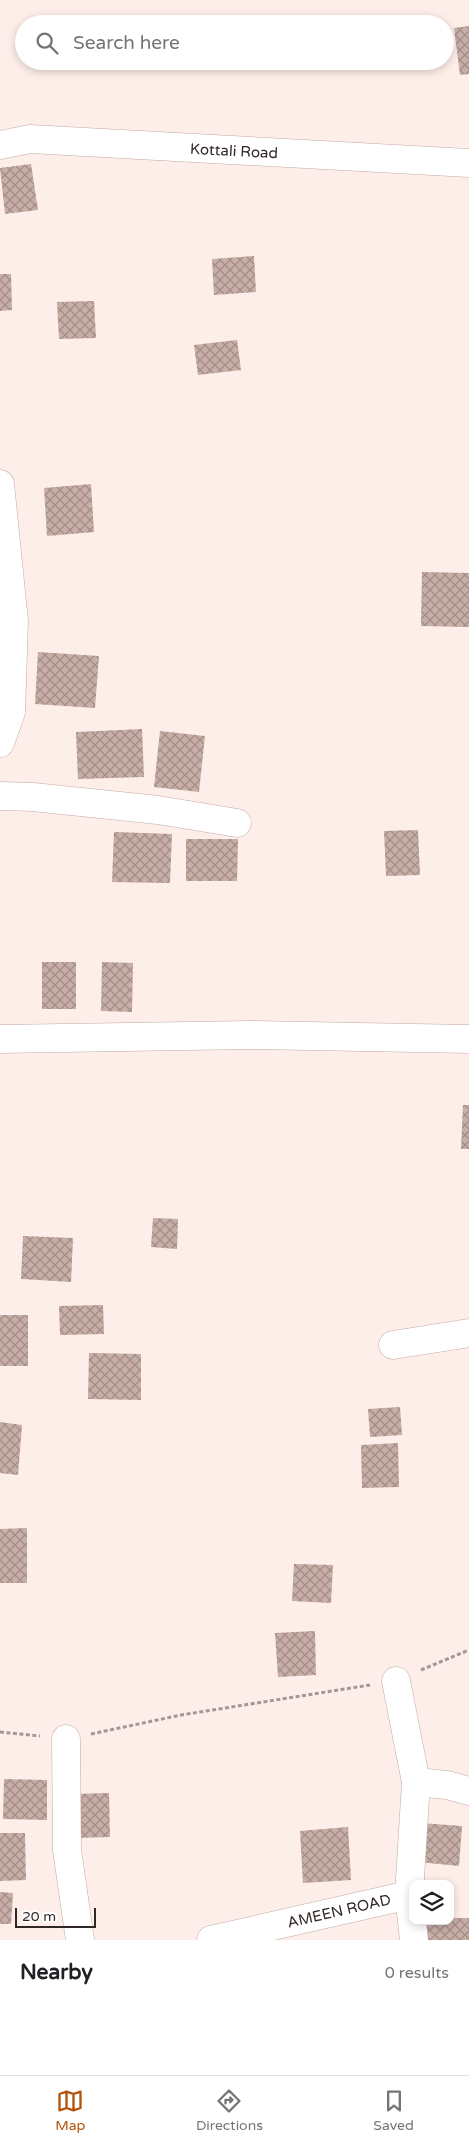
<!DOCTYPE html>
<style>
body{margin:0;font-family:"Varela Round",sans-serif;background:#f6f6f6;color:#202124}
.controls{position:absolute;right:15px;bottom:15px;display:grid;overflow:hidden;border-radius:10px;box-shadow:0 2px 8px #0003}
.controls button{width:45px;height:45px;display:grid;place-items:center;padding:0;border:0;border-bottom:1px solid #e0e0e0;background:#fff;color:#202124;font:25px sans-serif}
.scale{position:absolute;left:15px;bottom:12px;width:81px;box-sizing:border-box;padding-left:5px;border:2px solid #312724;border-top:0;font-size:14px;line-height:18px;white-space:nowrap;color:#312724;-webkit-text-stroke:4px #fff;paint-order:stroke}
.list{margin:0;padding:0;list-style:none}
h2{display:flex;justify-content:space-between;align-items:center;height:65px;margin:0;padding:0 20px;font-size:21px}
h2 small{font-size:16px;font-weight:400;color:#757577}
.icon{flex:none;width:28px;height:28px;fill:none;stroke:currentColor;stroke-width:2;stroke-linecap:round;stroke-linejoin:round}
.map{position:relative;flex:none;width:469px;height:1940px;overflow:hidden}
.search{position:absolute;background:#fff;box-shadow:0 2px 8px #0003;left:15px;right:15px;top:15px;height:55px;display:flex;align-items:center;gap:12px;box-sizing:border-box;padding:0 18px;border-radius:28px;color:#757577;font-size:19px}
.sheet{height:135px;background:#fff}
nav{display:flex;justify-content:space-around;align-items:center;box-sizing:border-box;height:70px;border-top:1px solid #e0e0e0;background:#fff;font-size:14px;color:#757577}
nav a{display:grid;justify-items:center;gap:2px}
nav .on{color:#b45309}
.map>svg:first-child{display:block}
</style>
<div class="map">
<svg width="469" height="1940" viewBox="0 0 469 1940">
<defs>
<pattern id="building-cross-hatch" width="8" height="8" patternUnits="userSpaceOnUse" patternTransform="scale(1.25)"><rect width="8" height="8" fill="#c7aea6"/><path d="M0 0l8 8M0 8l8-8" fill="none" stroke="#a28e87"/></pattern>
</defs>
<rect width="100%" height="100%" fill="#feeee9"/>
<g fill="url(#building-cross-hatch)">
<polygon points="469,26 469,74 460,75 454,28"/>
<polygon points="31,164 38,210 5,214 0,168"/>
<polygon points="254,256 256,292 214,295 212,259"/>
<polygon points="0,274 11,274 12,310 0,311"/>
<polygon points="94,301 96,338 59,339 57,302"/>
<polygon points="237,340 241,370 198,375 194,345"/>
<polygon points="91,484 94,532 47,536 44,488"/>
<polygon points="422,572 469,573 469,627 421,626"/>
<polygon points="38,652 99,656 95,708 35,704"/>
<polygon points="142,729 144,777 78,779 76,732"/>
<polygon points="160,731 205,736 199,792 154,787"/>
<polygon points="418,830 420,875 386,876 384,831"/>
<polygon points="114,832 172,834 170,883 112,882"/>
<polygon points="186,839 238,839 237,881 186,881"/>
<rect x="42" y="962" width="34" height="47"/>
<polygon points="102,962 133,963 132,1012 101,1011"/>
<polygon points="463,1105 469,1105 469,1149 461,1149"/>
<polygon points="153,1218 178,1219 177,1249 151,1247"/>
<polygon points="23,1236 73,1238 71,1282 21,1279"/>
<polygon points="103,1305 104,1334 60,1335 59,1306"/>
<rect x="0" y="1315" width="28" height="51"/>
<polygon points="89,1353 141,1354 141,1400 88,1399"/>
<polygon points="400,1407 402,1435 370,1437 368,1409"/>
<polygon points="0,1422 22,1425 18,1475 0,1473"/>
<polygon points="398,1443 399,1487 362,1488 361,1445"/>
<polygon points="27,1528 27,1583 0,1583 0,1529"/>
<polygon points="294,1564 333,1565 331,1603 292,1601"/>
<polygon points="315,1631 316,1675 278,1677 275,1633"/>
<polygon points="4,1779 47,1780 47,1820 3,1819"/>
<polygon points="109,1793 110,1837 75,1838 74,1794"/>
<polygon points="421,1823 462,1826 459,1866 418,1862"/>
<polygon points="348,1827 351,1880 303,1883 300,1831"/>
<polygon points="0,1833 25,1833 26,1880 0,1881"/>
<polygon points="0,1892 13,1893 11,1924 0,1924"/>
<polygon points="450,1918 469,1918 469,1940 419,1940 419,1921 450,1921"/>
</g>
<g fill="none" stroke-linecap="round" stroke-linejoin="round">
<defs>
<g id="minor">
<polyline points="0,145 30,139 469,163"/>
<polyline points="0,484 14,621 11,712 0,743"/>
<polyline points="0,796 33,797 158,810 237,823"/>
<polyline points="0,1039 250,1035 469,1039"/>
<polyline points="393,1345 469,1333"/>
<polyline points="396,1681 416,1782"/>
<polyline points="66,1739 67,1850 80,1940"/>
<polyline points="211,1940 409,1895"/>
<polyline points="414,1940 409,1895 416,1782 447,1785 469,1791"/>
</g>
</defs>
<use href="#minor" stroke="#c2aaa1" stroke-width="29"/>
<g stroke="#a59894" stroke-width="3" stroke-dasharray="4 2.5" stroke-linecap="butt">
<polyline points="421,1670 469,1650"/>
<polyline points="0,1732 40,1736"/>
<polyline points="91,1734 181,1715 370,1685"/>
</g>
<use href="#minor" stroke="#fff" stroke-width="28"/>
</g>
<g text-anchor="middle" stroke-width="4" stroke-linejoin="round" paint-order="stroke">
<g font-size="15" fill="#312724" stroke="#fff">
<text transform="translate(234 151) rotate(3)" y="5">Kottali Road</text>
<text transform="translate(339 1911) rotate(-13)" y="5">AMEEN ROAD</text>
</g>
</g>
</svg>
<div class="controls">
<button><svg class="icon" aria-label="layers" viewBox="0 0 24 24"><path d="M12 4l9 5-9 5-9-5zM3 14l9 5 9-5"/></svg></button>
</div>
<div class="scale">20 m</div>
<div class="search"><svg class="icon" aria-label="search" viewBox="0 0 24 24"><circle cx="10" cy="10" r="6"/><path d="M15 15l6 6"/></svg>Search here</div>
</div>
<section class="sheet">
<h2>Nearby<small>0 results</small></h2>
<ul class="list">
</ul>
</section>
<nav>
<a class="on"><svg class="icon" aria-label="map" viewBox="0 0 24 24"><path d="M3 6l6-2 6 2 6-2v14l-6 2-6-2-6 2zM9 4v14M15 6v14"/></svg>Map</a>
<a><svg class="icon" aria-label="directions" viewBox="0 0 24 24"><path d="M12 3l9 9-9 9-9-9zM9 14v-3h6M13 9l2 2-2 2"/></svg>Directions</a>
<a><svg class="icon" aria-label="saved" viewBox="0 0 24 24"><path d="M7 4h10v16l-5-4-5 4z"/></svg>Saved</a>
</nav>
